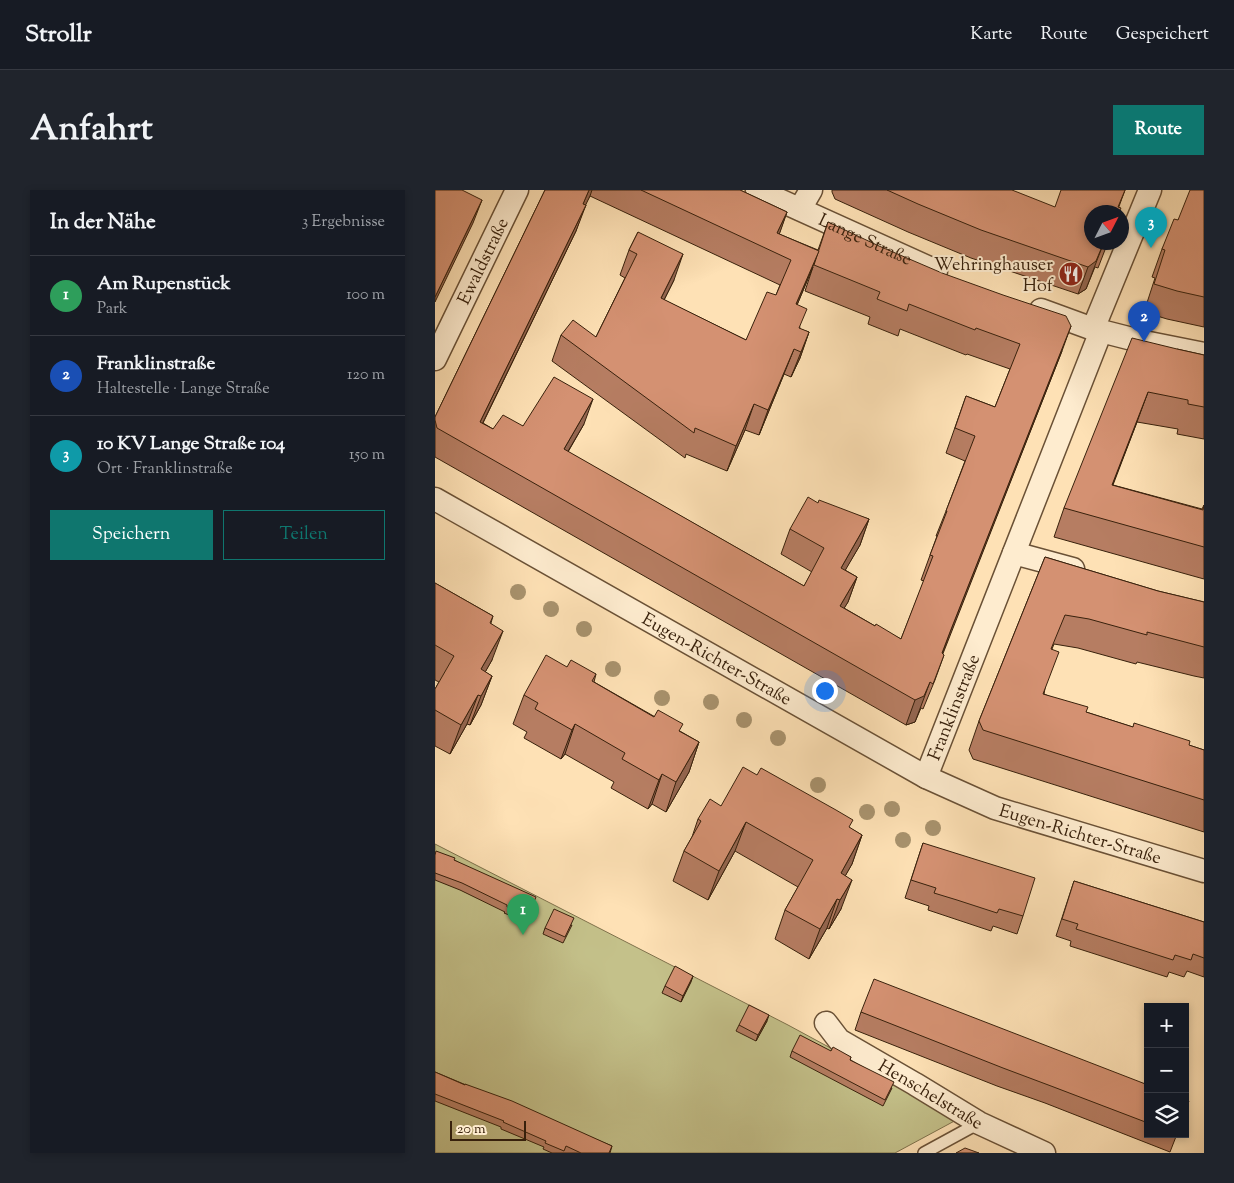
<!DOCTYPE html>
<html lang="de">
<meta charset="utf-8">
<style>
body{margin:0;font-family:"Sorts Mill Goudy",serif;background:#20242c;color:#f1f3f6}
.controls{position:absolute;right:15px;bottom:15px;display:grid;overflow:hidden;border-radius:0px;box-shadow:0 2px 8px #0003}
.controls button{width:45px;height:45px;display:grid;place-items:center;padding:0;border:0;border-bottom:1px solid #363941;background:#171b24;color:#f1f3f6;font:25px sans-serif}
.compass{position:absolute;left:649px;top:15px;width:45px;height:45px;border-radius:50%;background:#171b24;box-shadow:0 2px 8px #0003;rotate:48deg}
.scale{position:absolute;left:15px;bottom:12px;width:76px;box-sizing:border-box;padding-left:5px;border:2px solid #38210c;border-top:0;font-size:14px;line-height:18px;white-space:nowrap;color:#38210c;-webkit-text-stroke:4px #feeccf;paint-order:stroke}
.you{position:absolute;left:389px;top:500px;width:18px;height:18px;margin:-12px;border:4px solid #fff;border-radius:50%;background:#1a73e8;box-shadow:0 0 0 8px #1a73e833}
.badge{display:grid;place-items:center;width:32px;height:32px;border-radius:50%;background:#0f766e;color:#fff;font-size:16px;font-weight:700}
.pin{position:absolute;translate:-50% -41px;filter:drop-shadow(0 1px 2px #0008)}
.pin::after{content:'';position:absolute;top:26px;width:18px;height:15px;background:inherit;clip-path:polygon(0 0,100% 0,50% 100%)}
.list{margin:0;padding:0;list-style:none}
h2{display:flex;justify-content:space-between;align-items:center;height:65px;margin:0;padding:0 20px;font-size:21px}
h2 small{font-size:16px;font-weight:400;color:#9ea1a6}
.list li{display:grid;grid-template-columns:32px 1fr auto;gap:15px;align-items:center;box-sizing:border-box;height:80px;padding:0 20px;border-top:1px solid #363941}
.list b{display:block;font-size:19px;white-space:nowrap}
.list p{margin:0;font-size:16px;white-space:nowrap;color:#9ea1a6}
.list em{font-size:16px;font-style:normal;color:#9ea1a6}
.actions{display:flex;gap:10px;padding:15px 20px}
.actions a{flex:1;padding:11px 0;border:1px solid #0f766e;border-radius:0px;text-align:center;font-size:18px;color:#0f766e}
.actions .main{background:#0f766e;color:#fff}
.icon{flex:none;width:28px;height:28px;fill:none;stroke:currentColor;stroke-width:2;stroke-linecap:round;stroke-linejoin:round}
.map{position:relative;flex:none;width:769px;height:963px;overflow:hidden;border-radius:0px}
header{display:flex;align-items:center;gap:30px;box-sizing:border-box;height:70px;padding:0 25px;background:#171b24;border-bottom:1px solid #363941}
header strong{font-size:24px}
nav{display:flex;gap:28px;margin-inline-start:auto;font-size:18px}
.intro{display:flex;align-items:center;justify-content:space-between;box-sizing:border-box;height:120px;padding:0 30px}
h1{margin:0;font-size:35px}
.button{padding:12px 22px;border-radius:0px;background:#0f766e;color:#fff;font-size:18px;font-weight:700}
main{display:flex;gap:30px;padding:0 30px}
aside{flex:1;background:#171b24;border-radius:0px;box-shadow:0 2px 8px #0003}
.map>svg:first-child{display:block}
</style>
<header>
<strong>Strollr</strong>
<nav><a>Karte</a><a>Route</a><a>Gespeichert</a></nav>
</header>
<div class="intro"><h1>Anfahrt</h1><a class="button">Route</a></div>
<main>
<aside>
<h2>In der Nähe<small>3 Ergebnisse</small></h2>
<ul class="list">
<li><span class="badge" style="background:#2e9e5b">1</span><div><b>Am Rupenstück</b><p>Park</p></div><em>100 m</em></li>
<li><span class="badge" style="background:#1a4fb4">2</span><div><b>Franklinstraße</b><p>Haltestelle · Lange Straße</p></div><em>120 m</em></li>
<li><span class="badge" style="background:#0f9aa8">3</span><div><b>10 KV Lange Straße 104</b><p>Ort · Franklinstraße</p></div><em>150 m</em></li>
</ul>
<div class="actions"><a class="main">Speichern</a><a>Teilen</a></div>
</aside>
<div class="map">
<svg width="769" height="963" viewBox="0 0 769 963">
<rect width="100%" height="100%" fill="#fee1b5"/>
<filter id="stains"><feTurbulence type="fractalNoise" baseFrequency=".004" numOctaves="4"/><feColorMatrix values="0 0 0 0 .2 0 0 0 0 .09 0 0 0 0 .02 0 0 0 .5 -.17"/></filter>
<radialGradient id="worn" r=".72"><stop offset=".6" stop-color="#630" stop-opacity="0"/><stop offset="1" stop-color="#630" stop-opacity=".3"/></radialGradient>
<polygon fill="#c4c18a" stroke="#7e714b" points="0,654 353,835 525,928 460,963 0,963"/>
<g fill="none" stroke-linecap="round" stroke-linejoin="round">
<defs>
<polyline id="lane" points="489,963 544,933"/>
<g id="street">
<path id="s1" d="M322,0l179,81"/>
<polyline points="365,19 376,0"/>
<polyline points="606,120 658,139 709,152 769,164"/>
<polyline points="658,139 715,0"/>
<path id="s2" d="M0,169l82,-169"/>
<path id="s3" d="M0,309l491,278 69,31 209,63"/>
<polyline points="579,363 638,379"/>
<path id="s4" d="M491,587l175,-446"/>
<path id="s5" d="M391,833l13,17 76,44 64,39 65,30"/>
</g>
</defs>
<use href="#lane" stroke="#6a5136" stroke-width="14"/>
<use href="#street" stroke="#6a5136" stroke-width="25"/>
<use href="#lane" stroke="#feeccf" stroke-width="11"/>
<use href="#street" stroke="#feeccf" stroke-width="22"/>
</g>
<g fill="#a8926d">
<circle cx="83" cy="402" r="8"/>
<circle cx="116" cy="419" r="8"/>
<circle cx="149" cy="439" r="8"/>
<circle cx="178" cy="479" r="8"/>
<circle cx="227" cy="508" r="8"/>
<circle cx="276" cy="512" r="8"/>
<circle cx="309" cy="530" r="8"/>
<circle cx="343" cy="548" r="8"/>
<circle cx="383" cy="595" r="8"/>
<circle cx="457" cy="619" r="8"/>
<circle cx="432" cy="622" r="8"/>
<circle cx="498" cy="638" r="8"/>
<circle cx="468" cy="650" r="8"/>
</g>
<g fill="#b67d62" stroke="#38210c" fill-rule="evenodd">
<path d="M110,0h195l47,22 -8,22 39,16 10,-28 234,129 -120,303 2,1 -9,25 -12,29 -2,-1 -6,14 -9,3 -471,-268v-40zM155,6l190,89 -4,10 -30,45 -82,-40 10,-20 -36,-48 -9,18 -9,25 5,3 -29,59 -35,-2 -9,26 133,97 1,-4 41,17 18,-41 14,5 25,-61 7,3 9,-19 9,-26 -9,-3 -3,-24 16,-38 -8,24 65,26 -2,7 30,12 2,-7 66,26 1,-1 43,15 -15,38 -29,-11 -20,57 19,8 -19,50 -10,25h1l-16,44 3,1 -23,58 -26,-13 -31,-18 4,-6 9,-25 -12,-7 15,-25 9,-26 -51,-16 -28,26 -9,25 31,18 -8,14 -236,-134 16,-28 -61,2 -30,3 -10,-6 93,-192 9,-26z"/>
<polygon points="397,0 577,0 656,52 673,52 663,78 660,77 651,99 643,104 536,68 473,42 400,9 397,2"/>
<polygon points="769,0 769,137 732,129 709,122 720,88 717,87 727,59 743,30"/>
<polygon points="742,159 769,165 769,249 742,244 743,239 702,232 678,295 767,319 769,315 769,389 751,384 619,347 629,318"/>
<polygon points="610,367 723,401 769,412 769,488 759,486 702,472 701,474 643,458 619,454 617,459 609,504 651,522 769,560 769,642 538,569 534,560 544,531"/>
<polygon points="0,393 58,426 56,433 57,470 50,482 57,486 46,515 35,535 32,534 15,564 0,556 0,499 4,492 0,490"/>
<polygon points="132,477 161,484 159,492 264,552 254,582 231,622 217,614 213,619 176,598 179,592 130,564 126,569 89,548 92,542 78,534 89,505"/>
<polygon points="286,616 415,638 427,645 417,674 410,686 406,719 394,739 392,738 374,769 340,749 350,720 363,697 300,661 273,710 238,691 249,661 257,647 263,629"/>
<polygon points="488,653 588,726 582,744 558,736 556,741 493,720 494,716 470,708"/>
<polygon points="0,665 19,670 99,713 91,732 69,723 70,722 25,700 0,690"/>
<polygon points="639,691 769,732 769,787 752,781 749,787 734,782 732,787 635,756 636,751 621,746"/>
<polygon points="137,735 128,753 108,744 110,738"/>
<polygon points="258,786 246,812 227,803 230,796"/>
<polygon points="426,822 713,895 713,944 742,944 735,962 610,913 562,896 420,840"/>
<polygon points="332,831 321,851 301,841 304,835"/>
<polygon points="357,861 396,861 416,867 415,870 457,898 448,916 355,867"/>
<polygon points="0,882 177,956 175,963 117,963 108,959 109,957 66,939 66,937 0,911"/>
</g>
<g fill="#946650" stroke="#38210c">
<polygon points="154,0 157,0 155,6 139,39 148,14"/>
<polygon points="690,0 682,22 681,22"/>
<polygon points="47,10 38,33 0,112 0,107"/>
<polygon points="151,15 141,41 36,257 45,232"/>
<polygon points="352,22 343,48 342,43"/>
<polygon points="669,52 651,99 643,104 653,77"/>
<polygon points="384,61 374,86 352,139 361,114"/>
<polygon points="248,64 239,90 217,134 226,108"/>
<polygon points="636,136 627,161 498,489 515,442"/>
<polygon points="374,142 365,168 356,187"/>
<polygon points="359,159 349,184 324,245 333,220"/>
<polygon points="713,202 702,232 666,324 677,295"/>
<polygon points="158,209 149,234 119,285 129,259"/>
<polygon points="319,214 310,240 292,281 301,256"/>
<polygon points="434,329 425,355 397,403 406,378"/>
<polygon points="422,387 413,412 395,441 405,416"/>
<polygon points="68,441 57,470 35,509 46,479"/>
<polygon points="57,486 46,515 35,535 46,506"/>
<polygon points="495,492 480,532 471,535 480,510"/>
<polygon points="43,505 32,534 15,564 26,535"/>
<polygon points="140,534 130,564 126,569 137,540"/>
<polygon points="264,552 254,582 231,622 241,592"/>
<polygon points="227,584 217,614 213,619 224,590"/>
<polygon points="311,632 300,661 273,710 284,681"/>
<polygon points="427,645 417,674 395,713 406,683"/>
<polygon points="417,690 406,719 394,739 405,710"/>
<polygon points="402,709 392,738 374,769 385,739"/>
<polygon points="258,786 256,792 246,812 248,806"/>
<polygon points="334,825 332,831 321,851 323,845"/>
</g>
<g fill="#d49172" stroke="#38210c">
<polygon points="0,0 27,0 47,10 0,107"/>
<polygon points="110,0 154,0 148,14 151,15 45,232 58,239 68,225 88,236 119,187 158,209 129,259 369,396 389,358 355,339 373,307 383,313 384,310 434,329 406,378 422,387 405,416 440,436 441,434 466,449 498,366 495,365 512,321 511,321 540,246 520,238 531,206 560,217 585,154 541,138 540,140 474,114 472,121 442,109 445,102 379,75 393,32 444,56 507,83 568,105 631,126 636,136 515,442 507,463 509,465 498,494 495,492 489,506 480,510 2,238 0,230 0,227"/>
<polygon points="206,0 305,0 352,22 342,43 384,61 361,114 372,119 364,138 374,142 366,162 359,159 333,220 319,214 301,256 260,238 259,243 126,145 138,130 161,147 202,64 194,60 203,42 248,64 226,108 311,150 332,102 341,105 356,70"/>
<polygon points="452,0 577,0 620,17 626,0 690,0 683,17 686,18 684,22 656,22 656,52 669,52 661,71 653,77 546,40 483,14"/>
<polygon points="755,0 769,0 769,107 742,101 719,94 730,60 727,59 739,29 743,30"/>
<polygon points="697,148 742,159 769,165 769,217 753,214 753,210 713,202 677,295 768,320 769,315 769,357 629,318"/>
<polygon points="610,367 723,401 769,412 769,457 712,442 712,445 654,429 630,425 616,459 624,462 608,504 653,517 651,522 698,537 699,533 755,551 754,555 769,560 769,610 548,540 544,531"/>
<polygon points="0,393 58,426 55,433 68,441 46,479 57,486 46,506 43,505 26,535 0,520 0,499 19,466 0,455"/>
<polygon points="111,465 132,477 136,470 161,484 157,491 219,527 223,520 248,534 244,541 264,552 241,592 227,584 224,590 187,569 190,563 140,534 137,540 100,519 103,513 89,505"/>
<polygon points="308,577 322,585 326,578 401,620 418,630 414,637 427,645 406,683 417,690 405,710 402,709 385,739 350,720 378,670 311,632 284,681 249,661 266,631 263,629 275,609 286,616"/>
<polygon points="488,653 600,688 588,726 564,719 562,723 522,710 499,703 501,698 476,690"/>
<polygon points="1,661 20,668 19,670 101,707 93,726 72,717 72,715 27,693 0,683 0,665"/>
<polygon points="639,691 769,732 769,768 758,764 756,770 740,765 738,770 641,739 643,734 627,729"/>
<polygon points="119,719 139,728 130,747 110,738"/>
<polygon points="240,776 258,786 248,806 230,796"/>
<polygon points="439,789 713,895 713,933 616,896 568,878 426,822"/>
<polygon points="314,815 334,825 323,845 304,835"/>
<polygon points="365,845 396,861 398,857 416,867 415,870 459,892 450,910 357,861"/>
<polygon points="0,882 30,895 30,894 77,911 177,956 174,963 146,963 131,956 129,961 110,953 111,951 68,932 69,931 0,904"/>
<polygon points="750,910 754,911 750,921"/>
<polygon points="530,958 544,963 521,963"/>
</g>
<defs>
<symbol id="restaurant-disc" viewBox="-11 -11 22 22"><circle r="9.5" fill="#8f2418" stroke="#feeccf"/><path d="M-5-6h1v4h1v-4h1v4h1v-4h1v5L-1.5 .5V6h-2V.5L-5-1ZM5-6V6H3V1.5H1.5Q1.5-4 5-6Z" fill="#fff"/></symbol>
</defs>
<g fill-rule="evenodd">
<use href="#restaurant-disc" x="622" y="70" width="28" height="28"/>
</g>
<g text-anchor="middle" stroke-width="4" stroke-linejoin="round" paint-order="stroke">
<g font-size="18" fill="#38210c" stroke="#feeccf">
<text dy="6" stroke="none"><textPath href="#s1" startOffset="119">Lange Straße</textPath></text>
<text dy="6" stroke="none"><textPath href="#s2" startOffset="109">Ewaldstraße</textPath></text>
<text dy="6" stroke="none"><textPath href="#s3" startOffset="324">Eugen-Richter-Straße</textPath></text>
<text dy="6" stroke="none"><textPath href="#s4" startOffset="75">Franklinstraße</textPath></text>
<text dy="6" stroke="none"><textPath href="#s3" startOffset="729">Eugen-Richter-Straße</textPath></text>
<text dy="6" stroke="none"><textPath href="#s5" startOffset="128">Henschelstraße</textPath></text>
</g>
<g font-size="18" fill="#38210c" stroke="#feeccf" text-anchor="end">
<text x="618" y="80">Wehringhauser<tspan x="618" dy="21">Hof</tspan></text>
</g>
</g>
<rect width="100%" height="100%" filter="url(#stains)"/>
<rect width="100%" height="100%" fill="url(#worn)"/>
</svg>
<div class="controls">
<button>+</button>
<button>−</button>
<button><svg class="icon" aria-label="layers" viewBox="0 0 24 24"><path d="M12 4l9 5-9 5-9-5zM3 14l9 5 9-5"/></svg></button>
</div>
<svg class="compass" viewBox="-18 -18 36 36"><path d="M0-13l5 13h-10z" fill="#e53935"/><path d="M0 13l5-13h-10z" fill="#9ea1a6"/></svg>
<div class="scale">20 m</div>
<div class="you"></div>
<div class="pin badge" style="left:88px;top:745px;background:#2e9e5b">1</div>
<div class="pin badge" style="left:709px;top:152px;background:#1a4fb4">2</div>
<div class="pin badge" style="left:716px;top:58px;background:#0f9aa8">3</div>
</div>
</main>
